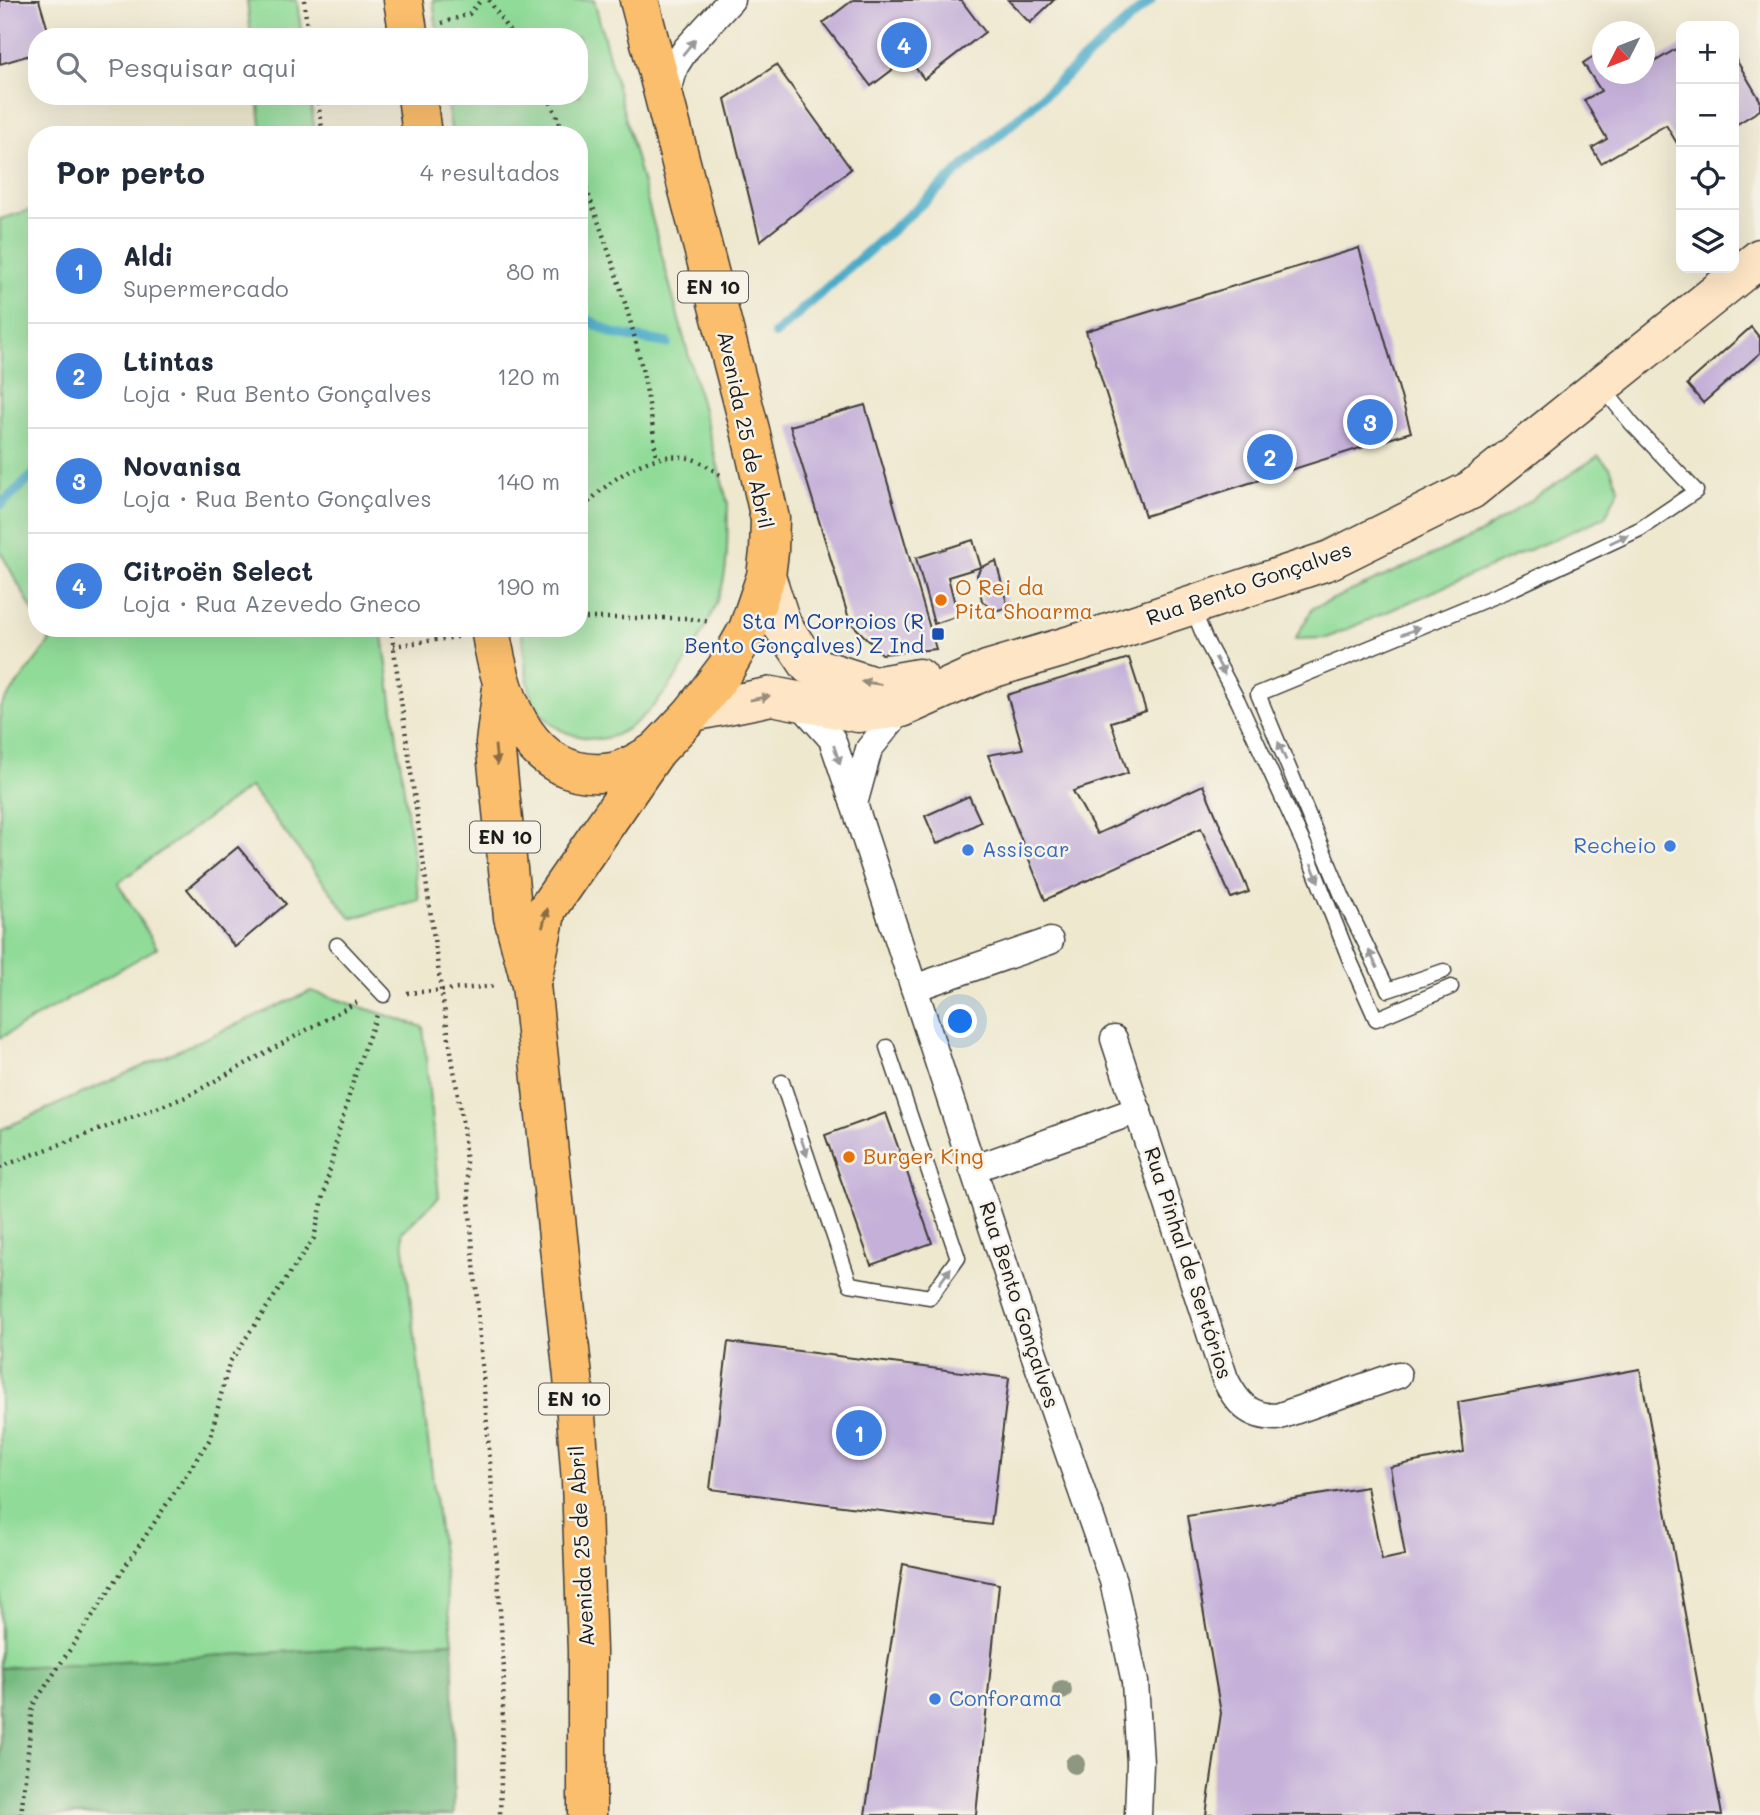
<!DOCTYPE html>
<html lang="pt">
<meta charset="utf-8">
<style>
body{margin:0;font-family:Mali,sans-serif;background:#f6f6f7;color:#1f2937}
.controls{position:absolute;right:21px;top:21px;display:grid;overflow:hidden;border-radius:14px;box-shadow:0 7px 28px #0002}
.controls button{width:63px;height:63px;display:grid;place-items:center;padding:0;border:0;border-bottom:2px solid #e0e1e3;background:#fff;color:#1f2937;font:35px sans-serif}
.compass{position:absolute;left:1592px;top:21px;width:63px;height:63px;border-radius:50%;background:#fff;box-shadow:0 7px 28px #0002;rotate:228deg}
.you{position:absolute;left:961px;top:1022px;width:24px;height:24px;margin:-18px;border:5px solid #fff;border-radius:50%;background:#1a73e8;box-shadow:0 0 0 10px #1a73e833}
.badge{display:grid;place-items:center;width:46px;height:46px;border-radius:50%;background:#ea580c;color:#fff;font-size:23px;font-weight:700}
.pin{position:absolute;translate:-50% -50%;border:4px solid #fff;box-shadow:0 2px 7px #0006}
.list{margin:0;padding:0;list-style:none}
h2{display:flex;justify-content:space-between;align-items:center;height:91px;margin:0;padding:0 28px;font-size:30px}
h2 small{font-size:23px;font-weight:400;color:#747a83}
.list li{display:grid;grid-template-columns:46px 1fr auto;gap:21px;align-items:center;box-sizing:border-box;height:105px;padding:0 28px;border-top:2px solid #e0e1e3}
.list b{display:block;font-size:26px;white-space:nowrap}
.list p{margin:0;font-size:23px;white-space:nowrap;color:#747a83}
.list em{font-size:23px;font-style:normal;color:#747a83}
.icon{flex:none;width:38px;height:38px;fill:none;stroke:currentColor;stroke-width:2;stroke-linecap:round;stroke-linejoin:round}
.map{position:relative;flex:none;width:1760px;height:1815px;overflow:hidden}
.search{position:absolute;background:#fff;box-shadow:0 7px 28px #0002;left:28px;top:28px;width:560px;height:77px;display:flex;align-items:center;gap:18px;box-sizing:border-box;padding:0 24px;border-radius:28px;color:#747a83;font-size:26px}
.panel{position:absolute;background:#fff;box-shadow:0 7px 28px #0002;left:28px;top:126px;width:560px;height:511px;border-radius:28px}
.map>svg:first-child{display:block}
</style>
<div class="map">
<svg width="1760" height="1815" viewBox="0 0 1760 1815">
<rect width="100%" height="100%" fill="#f7f3e8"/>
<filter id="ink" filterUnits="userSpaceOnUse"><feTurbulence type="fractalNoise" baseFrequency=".0143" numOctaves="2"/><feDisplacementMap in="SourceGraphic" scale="14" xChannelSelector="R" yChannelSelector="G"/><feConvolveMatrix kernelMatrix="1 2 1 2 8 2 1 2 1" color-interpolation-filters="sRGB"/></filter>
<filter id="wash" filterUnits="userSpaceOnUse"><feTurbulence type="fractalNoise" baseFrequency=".00686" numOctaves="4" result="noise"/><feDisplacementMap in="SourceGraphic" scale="28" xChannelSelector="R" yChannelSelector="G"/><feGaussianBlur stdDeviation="1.57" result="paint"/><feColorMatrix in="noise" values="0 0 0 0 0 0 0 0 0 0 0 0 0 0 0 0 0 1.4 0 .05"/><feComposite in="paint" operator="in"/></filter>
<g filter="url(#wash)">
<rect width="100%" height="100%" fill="#eee8cf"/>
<g fill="#90db98" stroke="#567c5a" stroke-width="2">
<polygon points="247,0 297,0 302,37 251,37"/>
<path d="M433,0h161l134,504c-1,26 1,62 -7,86 -15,44 -68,144 -121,149 -8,0 -18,-2 -26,-4 -19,-5 -34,-19 -42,-38 -7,-18 -8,-49 -11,-69h58v-493h-127l-6,-39h133v-59h-141z"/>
<polygon points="258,96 310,96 315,135 262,135"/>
<polygon points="37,208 37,618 0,551 0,219"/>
<polygon points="1598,456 1610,467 1619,489 1605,517 1327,638 1295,639 1313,608 1481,533"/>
<polygon points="43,628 382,628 419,900 351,918 250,787 118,883 157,948 0,1038 0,707 50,641"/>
<polygon points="311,991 423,1027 439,1197 402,1232 453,1642 0,1668 0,1130"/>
</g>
<polygon fill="#74bb80" stroke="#486c4e" stroke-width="2" points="453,1642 454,1815 0,1815 0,1668"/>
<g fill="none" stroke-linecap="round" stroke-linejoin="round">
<g stroke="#49aac8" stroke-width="10">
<polyline points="579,315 614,334 667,343"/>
<polyline points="775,334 1151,0"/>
<polyline points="0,505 37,472"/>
</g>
</g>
<g id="blocks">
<g fill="#c5b0d9">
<polygon points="0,0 39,0 50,37 37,37 37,53 0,64"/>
<polygon points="853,0 961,0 985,32 924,79 908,58 871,86 823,23"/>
<polygon points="1008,0 1054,0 1030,23"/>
<polygon points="1681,46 1681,150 1666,125 1601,163 1592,148 1607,139 1584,100 1601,91 1583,63 1602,51 1602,74 1644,74 1644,56 1649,65"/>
<polygon points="1734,56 1760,100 1760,110 1734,126"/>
<polygon points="776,65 851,169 760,241 725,99"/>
<polygon points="1359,248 1411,432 1145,516 1086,331"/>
<polygon points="1751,327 1760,338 1760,353 1703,403 1687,384"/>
<polygon points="865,405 936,649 882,654 850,622 790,426"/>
<polygon points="973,540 981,567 948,577 958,616 934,624 916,558"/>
<polygon points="996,561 1008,607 995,611 982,601 977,575 981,567"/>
<polygon points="1129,658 1146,711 1111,722 1128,773 1073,791 1097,834 1203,785 1249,892 1231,898 1201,828 1045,900 988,755 1023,749 1007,695"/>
<polygon points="969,796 981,822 937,844 925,816"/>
<polygon points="238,847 286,904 235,947 187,889"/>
<polygon points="886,1113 932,1243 871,1265 825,1135"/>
<polygon points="728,1342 1009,1378 991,1525 710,1489"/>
<polygon points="1640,1369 1722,1815 1206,1815 1221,1713 1187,1516 1367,1487 1382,1560 1405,1555 1390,1467 1464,1452 1458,1402"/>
<polygon points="903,1564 999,1584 976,1815 865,1815"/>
</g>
</g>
</g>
<g filter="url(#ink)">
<use href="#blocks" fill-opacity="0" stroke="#3c3b37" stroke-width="2"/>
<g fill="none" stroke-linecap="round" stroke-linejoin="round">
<defs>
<g id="lane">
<polyline points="1192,607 1205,639 1238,701 1305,847 1351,963 1376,1019 1451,987"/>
<polyline points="337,945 384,995"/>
<polyline points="1444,971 1388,990 1343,898 1258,694 1514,588 1640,529 1696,491 1632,424 1602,387"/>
<polyline points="782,1082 850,1284 930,1297 958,1258 887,1047"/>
</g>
<g id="street">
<polyline points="666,99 675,66 686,49 731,0"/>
<polyline points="798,701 832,739 854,804 869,749 902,708"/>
<polyline points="854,804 1025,1328 1113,1581 1135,1682 1140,1763 1138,1815"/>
<polyline points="914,988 1050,941"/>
<path d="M1114,1039l111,340c12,24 24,38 52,38l121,-42"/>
<polyline points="973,1169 1138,1110"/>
</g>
<g id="secondary">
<polyline points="766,576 782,625 809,665 874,686 919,678"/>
<polyline points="693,712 772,696 858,713 902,708 987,670 1081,642 1330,560 1471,490 1760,258"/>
</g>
<g id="primary">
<polyline points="403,0 409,37"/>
<polyline points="417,96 422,135"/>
<path d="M490,628c10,65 37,157 122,144 15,-2 31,-13 44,-21"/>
<polyline points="502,687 495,743 513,917 531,985 573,1377 581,1482 587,1651 587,1815"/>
<polyline points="533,976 547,909 656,751 693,712 726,668 748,629 766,576 769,552 770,519 750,430 639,0"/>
</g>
</defs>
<use href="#lane" stroke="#3c3b37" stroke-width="17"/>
<use href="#street" stroke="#3c3b37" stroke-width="29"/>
<use href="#secondary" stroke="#3c3b37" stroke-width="41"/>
<use href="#primary" stroke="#3c3b37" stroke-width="41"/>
<g stroke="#3c3b37" stroke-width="4.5" stroke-dasharray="2 5" stroke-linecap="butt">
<polyline points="304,0 308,37"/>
<polyline points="489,0 513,37"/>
<polyline points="442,23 469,14 481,0"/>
<polyline points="308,37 370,29"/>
<polyline points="317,96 323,135"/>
<polyline points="548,96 565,135"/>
<path d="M579,169c35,94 68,188 77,288"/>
<path d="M579,512c27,-29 68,-63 110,-54 11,2 25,13 34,19"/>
<polyline points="579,618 687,618 711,622"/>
<polyline points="391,628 441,989 463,1126 491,1475 504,1670 500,1815"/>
<polyline points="393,646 457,637"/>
<polyline points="407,993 496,986"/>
<polyline points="0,1167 186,1097 357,1002"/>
<polyline points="21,1815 33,1705 210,1439 229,1363 314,1238 339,1130 358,1065 377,1015"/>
</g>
<use href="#lane" stroke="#fff" stroke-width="14"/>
<use href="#street" stroke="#fff" stroke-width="26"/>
<use href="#secondary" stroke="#fde5c5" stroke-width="38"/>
<use href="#primary" stroke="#fabe6d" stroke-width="38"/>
</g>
<g fill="#8e9781">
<circle cx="1062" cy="1690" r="10"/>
<circle cx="1075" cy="1764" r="10"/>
</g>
<defs><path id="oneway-solid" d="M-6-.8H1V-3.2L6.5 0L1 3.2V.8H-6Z" transform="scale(1.75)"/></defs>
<g fill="#999">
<use href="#oneway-solid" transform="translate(689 47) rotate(-51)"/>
<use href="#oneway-solid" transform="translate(1619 539) rotate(-25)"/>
<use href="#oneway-solid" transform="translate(1411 631) rotate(-22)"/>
<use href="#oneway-solid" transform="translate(1220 666) rotate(62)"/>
<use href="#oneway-solid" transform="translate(1282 751) rotate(-113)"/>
<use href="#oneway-solid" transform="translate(837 755) rotate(71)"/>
<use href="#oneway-solid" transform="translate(1315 873) rotate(68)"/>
<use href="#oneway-solid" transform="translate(1373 959) rotate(-116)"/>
<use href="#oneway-solid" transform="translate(804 1147) rotate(71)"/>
<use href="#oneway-solid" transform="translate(945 1276) rotate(-54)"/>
</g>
<g fill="#988b79">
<use href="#oneway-solid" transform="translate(871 683) rotate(-172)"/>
<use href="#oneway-solid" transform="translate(760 698) rotate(-12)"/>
</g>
<g fill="#8b6d44">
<use href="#oneway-solid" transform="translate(496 755) rotate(84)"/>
<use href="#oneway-solid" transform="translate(545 918) rotate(-75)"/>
</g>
</g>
<g fill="#e8710a" stroke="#f7f3e8" stroke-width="2.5">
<circle cx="941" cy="600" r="7"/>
<circle cx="849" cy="1157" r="7"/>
</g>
<rect fill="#1a4fb4" stroke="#f7f3e8" stroke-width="2.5" x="931" y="627" width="14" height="14" rx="3.5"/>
<g fill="#3f7fe0" stroke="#f7f3e8" stroke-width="2.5">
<circle cx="1670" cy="846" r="7"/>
<circle cx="968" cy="850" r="7"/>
<circle cx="935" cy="1699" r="7"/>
</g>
<g text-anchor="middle" stroke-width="5" stroke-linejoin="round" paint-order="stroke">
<g fill="#f7f3e8" stroke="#5e5c59" stroke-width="2">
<rect x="678" y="271.5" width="70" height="31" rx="5"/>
<rect x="470" y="821.5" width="70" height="31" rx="5"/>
<rect x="539" y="1383.5" width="70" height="31" rx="5"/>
</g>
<g font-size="19" font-weight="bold" fill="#1c1c1c">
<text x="713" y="294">EN 10</text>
<text x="505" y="844">EN 10</text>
<text x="574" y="1406">EN 10</text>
</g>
<g font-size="21" fill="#1c1c1c" stroke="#f7f3e8">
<text transform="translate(745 430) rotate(78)" y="7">Avenida 25 de Abril</text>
<text transform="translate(1249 584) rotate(-19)" y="7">Rua Bento Gonçalves</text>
<text transform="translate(1188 1263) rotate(72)" y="7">Rua Pinhal de Sertórios</text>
<text transform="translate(1019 1305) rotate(72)" y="7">Rua Bento Gonçalves</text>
<text transform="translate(582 1546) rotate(-93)" y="7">Avenida 25 de Abril</text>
</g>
<g font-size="21" fill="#c56008" stroke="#f7f3e8" text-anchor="start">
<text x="955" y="595">O Rei da<tspan x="955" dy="24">Pita Shoarma</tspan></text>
<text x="863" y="1164">Burger King</text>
</g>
<g font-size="21" fill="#164399" stroke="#f7f3e8" text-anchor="end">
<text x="924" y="629">Sta M Corroios (R<tspan x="924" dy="24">Bento Gonçalves) Z Ind</tspan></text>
</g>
<g font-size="21" fill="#366cbe" stroke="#f7f3e8" text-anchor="start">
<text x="1656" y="853" text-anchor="end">Recheio</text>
<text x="982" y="857">Assiscar</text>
<text x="949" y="1706">Conforama</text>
</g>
</g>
</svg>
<div class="controls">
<button>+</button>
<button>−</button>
<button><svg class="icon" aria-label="locate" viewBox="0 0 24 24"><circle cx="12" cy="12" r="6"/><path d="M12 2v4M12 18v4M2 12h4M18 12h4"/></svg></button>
<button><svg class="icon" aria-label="layers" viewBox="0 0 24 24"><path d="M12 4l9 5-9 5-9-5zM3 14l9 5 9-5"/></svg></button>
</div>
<svg class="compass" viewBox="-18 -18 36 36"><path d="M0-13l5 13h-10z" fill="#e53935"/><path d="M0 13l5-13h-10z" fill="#747a83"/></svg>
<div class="you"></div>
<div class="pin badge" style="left:859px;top:1433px;background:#3f7fe0">1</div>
<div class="pin badge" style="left:1270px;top:457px;background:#3f7fe0">2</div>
<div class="pin badge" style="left:1370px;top:422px;background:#3f7fe0">3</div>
<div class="pin badge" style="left:904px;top:45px;background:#3f7fe0">4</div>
<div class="search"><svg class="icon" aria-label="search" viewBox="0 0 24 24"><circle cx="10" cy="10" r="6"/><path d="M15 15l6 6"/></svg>Pesquisar aqui</div>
<section class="panel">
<h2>Por perto<small>4 resultados</small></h2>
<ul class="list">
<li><span class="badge" style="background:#3f7fe0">1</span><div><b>Aldi</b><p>Supermercado</p></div><em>80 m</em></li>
<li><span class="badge" style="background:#3f7fe0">2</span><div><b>Ltintas</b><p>Loja · Rua Bento Gonçalves</p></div><em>120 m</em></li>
<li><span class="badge" style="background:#3f7fe0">3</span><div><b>Novanisa</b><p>Loja · Rua Bento Gonçalves</p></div><em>140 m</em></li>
<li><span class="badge" style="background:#3f7fe0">4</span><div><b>Citroën Select</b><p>Loja · Rua Azevedo Gneco</p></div><em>190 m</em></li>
</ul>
</section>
</div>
